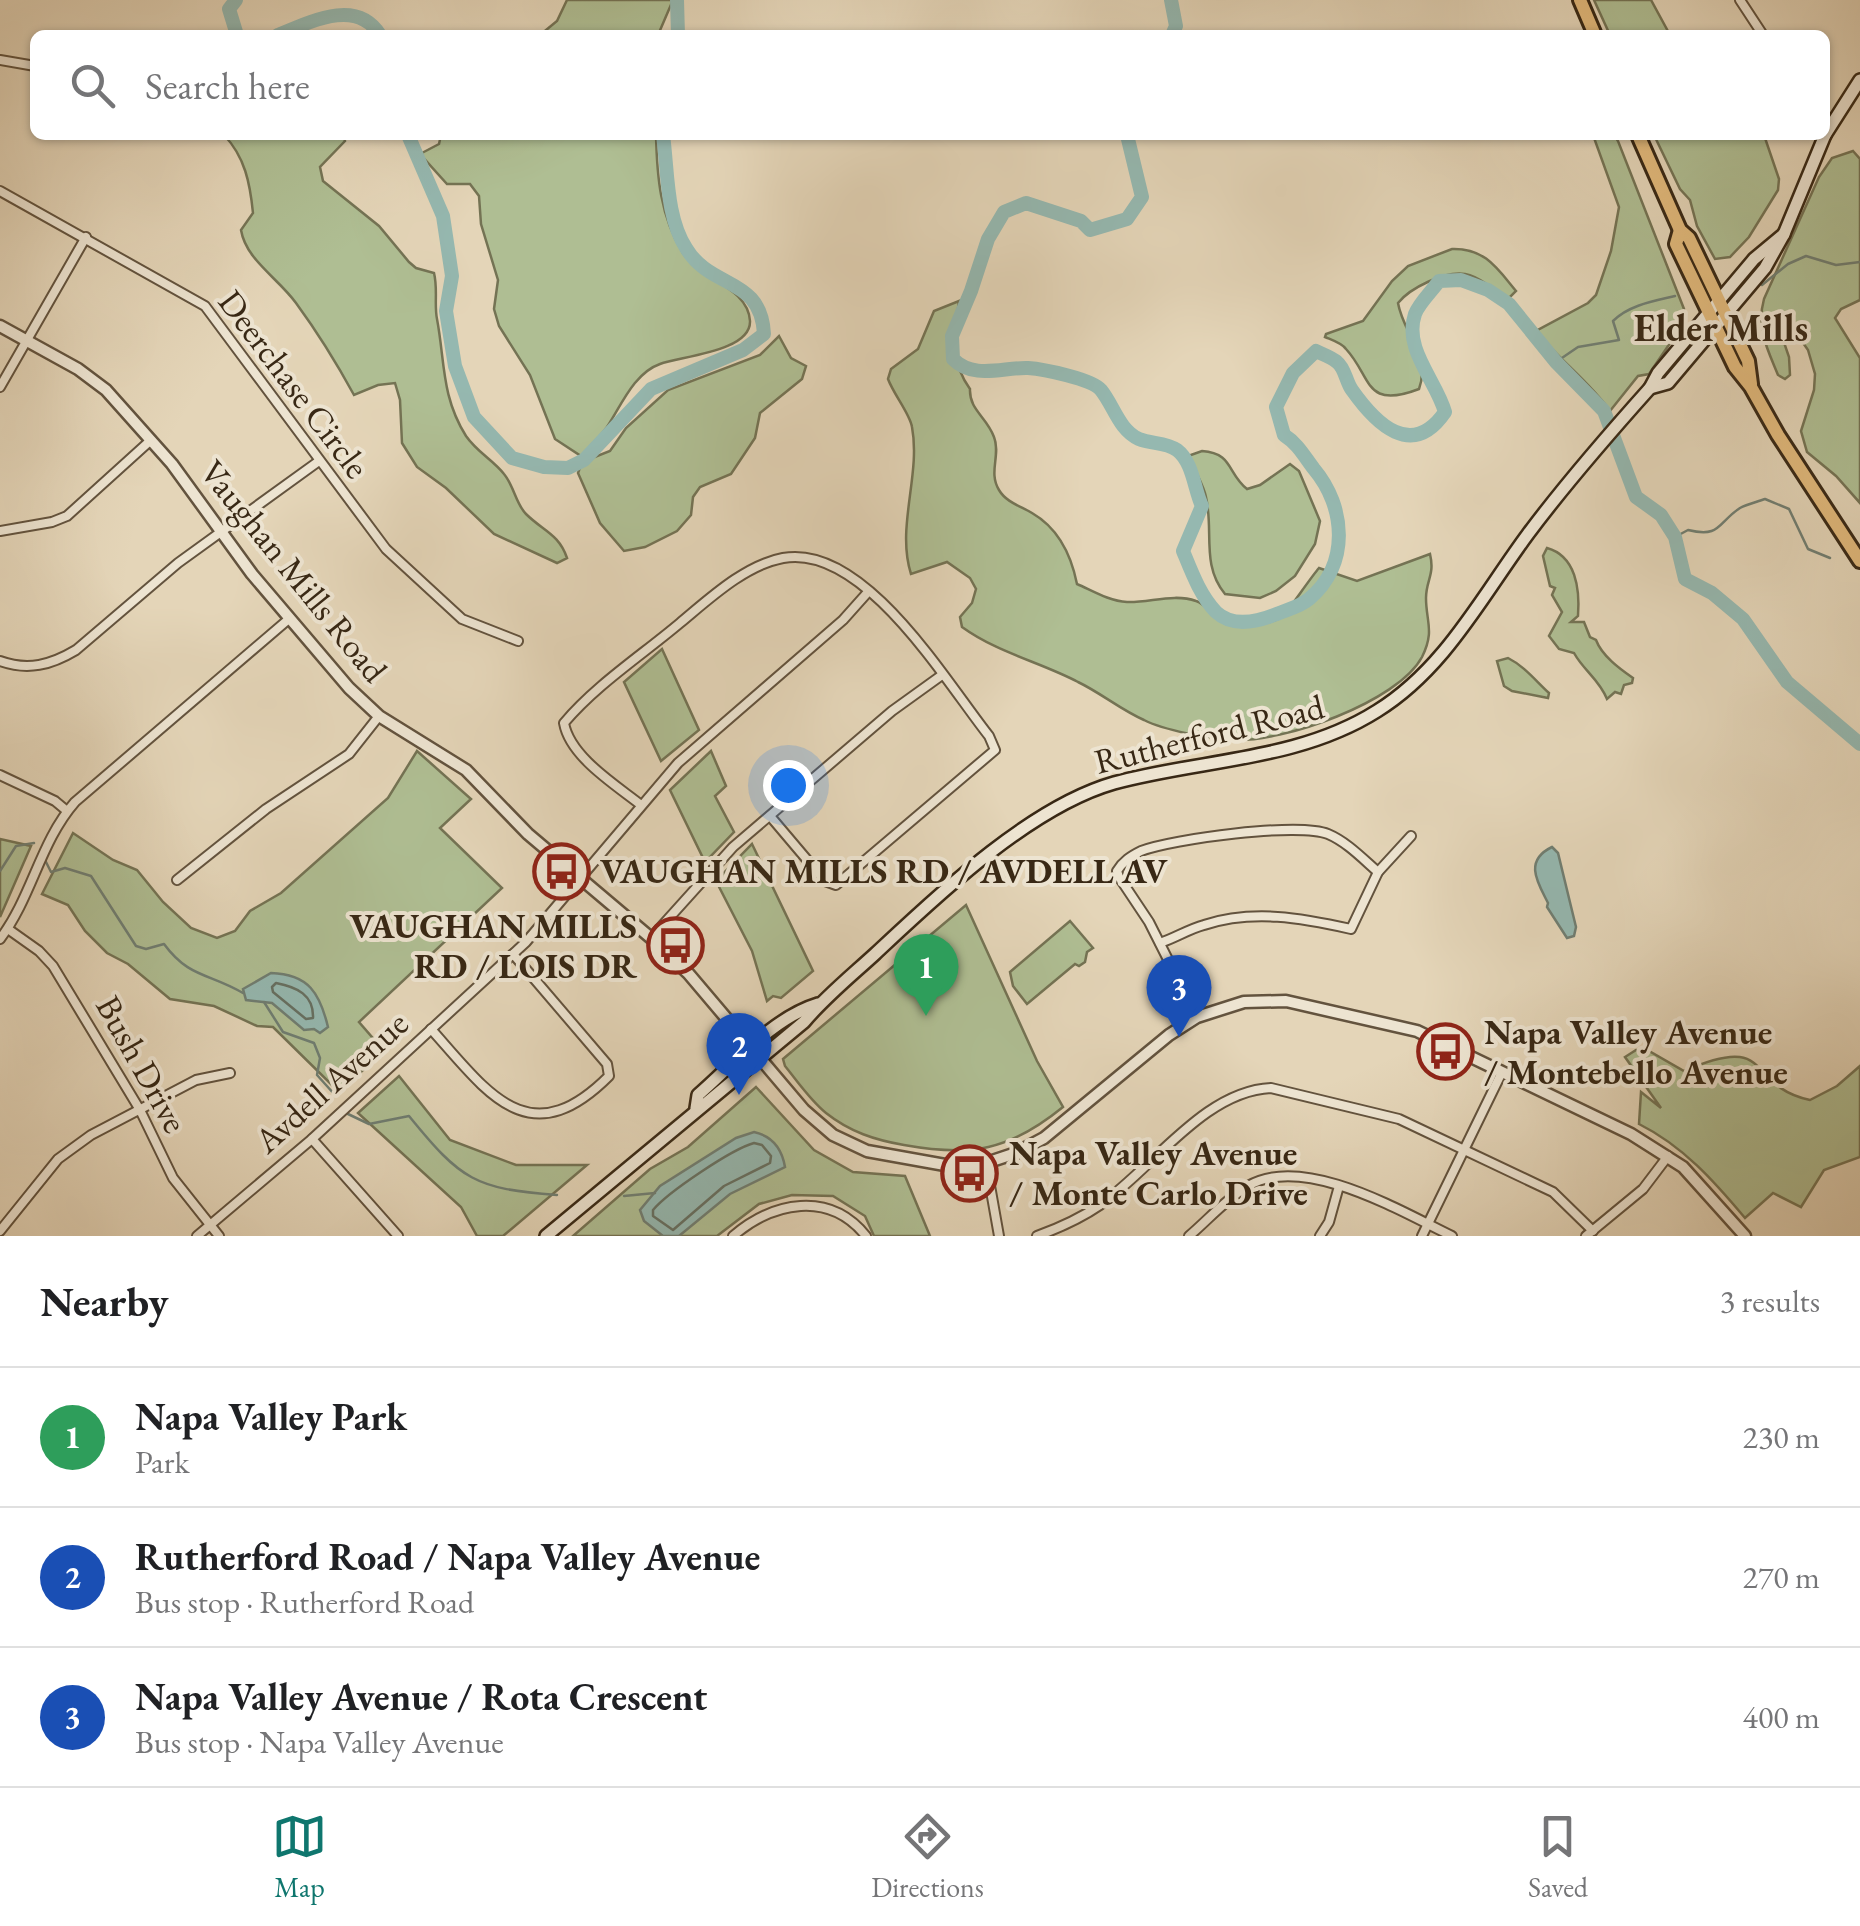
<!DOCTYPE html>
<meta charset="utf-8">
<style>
body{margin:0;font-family:"EB Garamond",serif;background:#f6f6f6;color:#202124}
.you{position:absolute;left:788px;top:785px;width:35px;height:35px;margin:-25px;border:8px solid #fff;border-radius:50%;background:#1a73e8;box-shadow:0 0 0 15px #1a73e833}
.badge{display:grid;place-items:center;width:65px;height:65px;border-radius:50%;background:#0f766e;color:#fff;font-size:32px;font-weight:700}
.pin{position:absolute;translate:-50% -82px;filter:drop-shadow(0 2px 5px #0008)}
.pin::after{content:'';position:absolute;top:52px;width:35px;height:30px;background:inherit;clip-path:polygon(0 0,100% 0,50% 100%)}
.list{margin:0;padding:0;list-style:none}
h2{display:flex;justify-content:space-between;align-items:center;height:130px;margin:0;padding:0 40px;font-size:42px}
h2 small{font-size:32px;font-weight:400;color:#757577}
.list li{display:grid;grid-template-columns:65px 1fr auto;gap:30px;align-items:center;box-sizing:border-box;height:140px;padding:0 40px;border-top:2px solid #e0e0e0}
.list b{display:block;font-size:38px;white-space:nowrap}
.list p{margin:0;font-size:32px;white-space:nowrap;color:#757577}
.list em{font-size:32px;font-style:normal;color:#757577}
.icon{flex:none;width:55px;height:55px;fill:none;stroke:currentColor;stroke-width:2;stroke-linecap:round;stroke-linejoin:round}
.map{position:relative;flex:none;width:1860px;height:1236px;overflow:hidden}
.search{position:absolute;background:#fff;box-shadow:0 2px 8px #0004;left:30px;right:30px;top:30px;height:110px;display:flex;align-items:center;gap:25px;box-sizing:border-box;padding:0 35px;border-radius:15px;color:#757577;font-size:38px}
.sheet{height:550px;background:#fff}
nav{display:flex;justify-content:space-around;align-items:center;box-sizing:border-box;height:140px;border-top:2px solid #e0e0e0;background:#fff;font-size:28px;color:#757577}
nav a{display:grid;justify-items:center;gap:5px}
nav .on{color:#0f766e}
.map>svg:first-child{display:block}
</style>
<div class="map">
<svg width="1860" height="1236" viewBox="0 0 1860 1236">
<rect width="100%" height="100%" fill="#e4d5b8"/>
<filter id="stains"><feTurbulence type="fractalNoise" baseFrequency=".002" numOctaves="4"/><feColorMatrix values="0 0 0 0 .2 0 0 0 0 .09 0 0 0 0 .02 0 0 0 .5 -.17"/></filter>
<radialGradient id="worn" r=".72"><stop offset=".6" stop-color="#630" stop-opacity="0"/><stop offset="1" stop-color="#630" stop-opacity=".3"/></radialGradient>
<g fill="#afbe93" stroke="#747354" stroke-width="2.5">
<polygon points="567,0 673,0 658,35 540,35 557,21"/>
<polygon points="1594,0 1651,0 1670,35 1610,35"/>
<path d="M224,135h119l2,6 -25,26 3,14 56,45 30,36 7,6 18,5c4,16 0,31 3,46 8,42 4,77 29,117 11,16 27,24 38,38 10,12 12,30 22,40 17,17 33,20 41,44l-10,5 -63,-29 -48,-46 -29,-21 -15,-24 -2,-43 -5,-17 -17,2 -24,10c-18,-33 -36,-62 -58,-92 -18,-25 -50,-43 -55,-73l12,-17c-3,-30 -8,-56 -29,-78z"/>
<path d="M441,135h215c1,42 4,81 27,118 17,26 65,34 67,68 1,30 -67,35 -90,43 -26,9 -39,42 -53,63 -7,10 -17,19 -26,29l-26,-17 -25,-64 -31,-49 -5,-17 4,-29 -17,-56 -2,-28 -9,-12h-23l-27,-30 19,-10z"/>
<path d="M1593,135h21l4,6 66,168 -3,18 -32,47 -11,2 -28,35c-21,-30 -51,-51 -74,-80l52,-28 8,-8 15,-44 8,-44z"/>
<polygon points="1654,135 1764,135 1779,179 1778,190 1749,237 1730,257 1715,259 1697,226 1690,200 1680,189"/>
<path d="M1853,151l7,8v141l-19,9 -6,9 25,40v145l-24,-27 -29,-24 -6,-21 13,-41 1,-16 -7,-24 -18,-26 -10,-2 -2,3 11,32 1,18 -5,4 -7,-4c-11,-27 -22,-47 -14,-76l55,-122 13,-19z"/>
<path d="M1452,249c33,-1 45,19 64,42l-10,10c-11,-10 -25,-24 -41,-27 -21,-3 -55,14 -67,29 5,30 33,54 21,86 -55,21 -47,-12 -73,-40 -4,-6 -14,-9 -21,-12l1,-3 37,-13 29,-40 16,-15z"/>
<path d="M959,301c-4,33 -10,59 11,88 -1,21 17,28 24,48 7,18 -6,35 5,53 7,12 21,16 33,23 26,15 39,41 45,71 16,7 32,17 50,18 22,1 47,-9 69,-1 5,1 8,6 13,8 22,12 49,22 73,8 4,-3 29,-40 37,-49l38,13 73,-27c5,21 -4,26 -4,44 0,24 9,33 -4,59 -24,45 -140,86 -189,83 -22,-1 -70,-10 -89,-20 -23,-10 -43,-27 -66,-38 -38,-20 -80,-29 -116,-55l-2,-10 12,-14 4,-14 -6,-11 -23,-16 -36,12c-15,-47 10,-99 1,-147 -2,-13 -18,-32 -24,-48l3,-10 27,-20 16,-38z"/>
<polygon points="779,336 791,358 806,366 802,379 760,413 755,438 731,474 700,487 693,497 691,515 677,531 645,547 624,551 600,523 578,473 582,462 610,451 626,428 668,390 760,355"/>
<path d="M1202,451c31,2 25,22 45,38l13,-4 30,-21 9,7 21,50 -5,23 -20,32 -19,15 -16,7 -35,-4c-25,-30 -10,-66 -20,-101 -4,-13 -12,-26 -17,-37z"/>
<path d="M1547,548c29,8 33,41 31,68l-7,6h13l6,15 6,3c6,16 24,29 37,38l-1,5 -8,2 -3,9 -6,-2 -8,7c-8,-20 -23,-28 -33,-46l-15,-4 -10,-13 13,-24 -10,-17 3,-7 -5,-2 -7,-30z"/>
<polygon points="662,649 699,730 661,761 624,682"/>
<path d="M1508,658c16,8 27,22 41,35l-1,5 -36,-7 -8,-5 -7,-25z"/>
<polygon points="417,751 471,799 440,828 502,888 359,1022 384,1051 339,1092 273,1027 257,1026 214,1006 170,999 128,964 107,953 85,931 68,905 42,894 73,833 113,860 137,870 163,902 191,928 217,938 235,931 250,911 281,893 388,798"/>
<polygon points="711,751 726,786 715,796 734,832 705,862 670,790"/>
<polygon points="0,839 31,846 0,917"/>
<polygon points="752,844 813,971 781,998 773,996 767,1001 752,951 716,881"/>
<path d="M966,905l71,156 26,46c-54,44 -92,50 -159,38 -29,-5 -54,-13 -78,-32 -16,-13 -28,-31 -41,-47l-2,-7z"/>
<polygon points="1070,921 1093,948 1087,952 1085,962 1079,966 1075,964 1027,1004 1013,986 1010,972"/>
<path d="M1636,1050l13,1 35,20c92,-40 60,15 126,29l27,-14 23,-20v91l-36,13 -23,37 -28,-14 -28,25c-31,-37 -62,-72 -106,-94l2,-32 20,16 -36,-51z"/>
<polygon points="399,1076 450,1140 516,1165 587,1165 503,1236 477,1236 461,1207 358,1113"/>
<polygon points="756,1087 814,1150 853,1172 905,1176 930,1236 874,1236 865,1216 833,1196 792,1195 759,1204 717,1236 573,1236 650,1169 688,1147"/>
</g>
<g fill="#95b8b0" stroke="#707e72" stroke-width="2.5">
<path d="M1552,847l6,6 18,74 -2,9 -7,2 -20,-31 1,-4c-10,-20 -25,-42 4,-56z"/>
<path d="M271,973c38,1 49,21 57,54l-8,6 -6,-4 -10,1 -32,-27 -26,-3 -3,-11z"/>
<path d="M754,1132c18,4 28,17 31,35l-55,27 -51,42h-16l-19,-15 -4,-11 20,-24 76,-48z"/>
</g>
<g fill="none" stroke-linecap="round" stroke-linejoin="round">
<g stroke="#667062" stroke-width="2.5">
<path d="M276,983c21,4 38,12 37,35l-7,1 -33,-27 -1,-5z"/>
<path d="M754,1143l8,2 9,11 -1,7 -46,23 -51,44 -20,-14v-6c15,-18 79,-61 101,-67z"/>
</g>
<g stroke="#707e72" stroke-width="2.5">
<polyline points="1762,285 1788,264 1806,256 1836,265 1860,262"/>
<path d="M1556,362l22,-15 41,-7 -6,-19c16,-16 41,-20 62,-25"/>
<path d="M1675,537l13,-7c33,8 29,-7 52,-22 7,-4 17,-6 25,-9l24,10 19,40 22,9"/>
<path d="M44,858l7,14 14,-4 26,8 45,70 10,3 18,-5c25,34 45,29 79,49"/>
<polyline points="0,871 16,846 34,843"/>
<polyline points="264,1002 283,1032 314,1043 320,1058 317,1075 335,1095"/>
<path d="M348,1114l21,10 40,-8c52,64 66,73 148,79"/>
<polyline points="624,1196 655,1193"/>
</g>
<g stroke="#95b8b0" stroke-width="14">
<polyline points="236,0 229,9 237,35"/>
<polyline points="677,0 678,35"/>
<polyline points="1171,0 1176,26 1172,35"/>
<path d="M278,35c40,-17 80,-35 102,0"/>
<path d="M408,135l35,81 9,60 -6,35 9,55 19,51 38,41 32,9 24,1 16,-8 67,-71 92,-39 21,-16c-3,-58 -53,-44 -78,-86 -20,-31 -18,-77 -23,-113"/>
<path d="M1127,135l15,62 -15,22 -37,11 -9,-9 -55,-18 -22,9 -16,27 -17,52 -19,45 1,23c21,21 50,8 75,9 15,1 64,11 73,22 13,16 18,40 38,49 12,5 27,3 38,11 16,12 17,39 25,56l-19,45c9,22 17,44 33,61 16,15 40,10 58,3 11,-5 26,-8 35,-16 41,-34 37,-92 5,-130 -10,-13 -16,-25 -30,-34l-8,-28 17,-34 23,-22c6,3 15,6 21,11 8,6 9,20 15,28 24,34 60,70 93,22 -9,-32 -42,-63 -30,-98 4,-11 17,-23 24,-33l22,-1 27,10 21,14 47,58 48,49 32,86 25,18 14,22 10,42 27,14 31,26 44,63 73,62"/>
</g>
<defs>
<g id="minor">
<polyline points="1740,0 1763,35"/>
<polyline points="0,60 35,66"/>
<polyline points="0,191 205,306 386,549 462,619 518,641"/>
<polyline points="0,387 86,237"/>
<polyline points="0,531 52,522 67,516 151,440"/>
<path d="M0,661c28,10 51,4 76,-11l102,-87 141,-102"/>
<polyline points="0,775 55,801 67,811"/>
<path d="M641,805c-25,-20 -71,-48 -77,-82 32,-38 78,-68 116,-100 29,-24 65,-58 103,-65 81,-15 163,124 206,178l6,14 -159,135 -11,-4 -55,-65"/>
<polyline points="177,880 266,809 349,754 379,716"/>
<polyline points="8,929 39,951 53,966 140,1110 173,1178 219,1236"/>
<polyline points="651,938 733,847 892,711 942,675"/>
<path d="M0,939c32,-42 40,-97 75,-137l215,-184"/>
<path d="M1160,943c15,-5 29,-14 44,-18 49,-16 98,-7 147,4l27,-57 33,-36"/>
<path d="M1197,1017l-48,-95 -30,-45 -2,-6c6,-10 14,-15 24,-20 31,-12 158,-29 187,-17 19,8 35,25 50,38"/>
<path d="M431,1029c57,64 98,127 178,47l-2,-12 -94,-110"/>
<polyline points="312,1139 398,1236"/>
<polyline points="986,1163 999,1236"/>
<polyline points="0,1231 58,1159 91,1135 196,1080 230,1073"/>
<polyline points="197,1236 312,1139 526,942 678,763 843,620 868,592"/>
<path d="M733,1236c40,-34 96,-46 133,0"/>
<path d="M1037,1236c22,-8 44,-18 63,-31 53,-37 104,-114 171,-117l128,31 154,73 40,39"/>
<path d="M1189,1236c19,-16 38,-38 59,-50 56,-33 154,26 204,50"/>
<polyline points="1320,1236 1329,1222 1339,1186"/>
<polyline points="1422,1236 1502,1072"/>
<polyline points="1586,1236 1643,1189 1668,1156"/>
</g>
<polyline id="tertiary" points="0,326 78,369 106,390 172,464 252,574 349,688 379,716 466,770 528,834 651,938 688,973 804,1110 833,1135 867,1151 945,1165 986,1163 1016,1153 1044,1138 1169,1035 1197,1017 1244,1002 1286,1001 1417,1031 1631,1134 1683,1167 1745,1236"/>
<g id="secondary">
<polyline points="1825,135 1860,80"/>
<polyline points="1650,388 1668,383 1765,268 1784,234 1825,135"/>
<path d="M696,1108l2,-13c36,-31 74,-77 120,-91"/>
<path d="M546,1236l258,-214c21,-25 47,-46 71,-68 64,-60 155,-147 239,-171 88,-24 184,-22 263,-72 68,-42 105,-115 151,-177 38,-51 80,-99 122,-146l8,-15 96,-114 30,-25"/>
</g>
<g id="primary">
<polyline points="1580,0 1595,35"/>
<polyline points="1638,135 1680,230 1689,238 1748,361 1751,384"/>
<polyline points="1680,230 1676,244 1735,367 1751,387 1778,435 1860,561"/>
</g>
</defs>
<use href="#minor" stroke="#63533e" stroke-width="12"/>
<use href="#tertiary" stroke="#63533e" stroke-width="15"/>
<use href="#secondary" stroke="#382815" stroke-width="16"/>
<use href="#primary" stroke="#382815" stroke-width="18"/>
<use href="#minor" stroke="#ede4d1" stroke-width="8"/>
<use href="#tertiary" stroke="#ede4d1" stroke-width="10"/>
<use href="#secondary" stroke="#ede4d1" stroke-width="11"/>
<use href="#primary" stroke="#e2ba7c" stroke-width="12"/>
</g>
<defs>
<symbol id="bus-ring" viewBox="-11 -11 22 22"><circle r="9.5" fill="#ede4d1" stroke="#8f2418" stroke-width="1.5"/><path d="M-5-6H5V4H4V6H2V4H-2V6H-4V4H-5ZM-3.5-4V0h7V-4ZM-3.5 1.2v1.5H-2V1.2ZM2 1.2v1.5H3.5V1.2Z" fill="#8f2418"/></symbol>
</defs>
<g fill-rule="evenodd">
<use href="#bus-ring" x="530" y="840" width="63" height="63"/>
<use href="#bus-ring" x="644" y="914" width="63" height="63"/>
<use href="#bus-ring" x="1414" y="1020" width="63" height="63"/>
<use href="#bus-ring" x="938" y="1142" width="63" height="63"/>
</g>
<g text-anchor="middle" stroke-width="8" stroke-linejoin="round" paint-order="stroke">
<g font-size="35" fill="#382815" stroke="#ede4d1">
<text transform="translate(294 384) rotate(53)" y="12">Deerchase Circle</text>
<text transform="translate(294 571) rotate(51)" y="12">Vaughan Mills Road</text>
<text transform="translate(1209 734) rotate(-14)" y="12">Rutherford Road</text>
<text transform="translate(142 1064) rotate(61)" y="12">Bush Drive</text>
<text transform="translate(331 1082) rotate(-42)" y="12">Avdell Avenue</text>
</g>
<g font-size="35" font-weight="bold" fill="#382815" stroke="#ede4d1" text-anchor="start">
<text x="600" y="883">VAUGHAN MILLS RD / AVDELL AV</text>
<text x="637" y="938" text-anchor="end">VAUGHAN MILLS<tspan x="637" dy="40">RD / LOIS DR</tspan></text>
<text x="1484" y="1044">Napa Valley Avenue<tspan x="1484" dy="40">/ Montebello Avenue</tspan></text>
<text x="1009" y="1165">Napa Valley Avenue<tspan x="1009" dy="40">/ Monte Carlo Drive</tspan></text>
</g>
<g font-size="38" font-weight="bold" fill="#382815" stroke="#ede4d1">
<text x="1721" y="341">Elder Mills</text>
</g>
</g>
<rect width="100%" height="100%" filter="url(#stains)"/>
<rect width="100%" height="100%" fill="url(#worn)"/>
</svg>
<div class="you"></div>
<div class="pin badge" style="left:926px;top:1016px;background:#2e9e5b">1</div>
<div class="pin badge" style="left:739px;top:1095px;background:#1a4fb4">2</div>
<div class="pin badge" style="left:1179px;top:1037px;background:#1a4fb4">3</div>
<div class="search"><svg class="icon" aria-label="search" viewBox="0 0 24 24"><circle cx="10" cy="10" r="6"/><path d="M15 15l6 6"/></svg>Search here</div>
</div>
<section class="sheet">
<h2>Nearby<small>3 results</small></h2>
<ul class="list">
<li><span class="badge" style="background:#2e9e5b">1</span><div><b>Napa Valley Park</b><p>Park</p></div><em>230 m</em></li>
<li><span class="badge" style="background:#1a4fb4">2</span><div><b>Rutherford Road / Napa Valley Avenue</b><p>Bus stop · Rutherford Road</p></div><em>270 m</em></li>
<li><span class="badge" style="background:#1a4fb4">3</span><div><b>Napa Valley Avenue / Rota Crescent</b><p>Bus stop · Napa Valley Avenue</p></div><em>400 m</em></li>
</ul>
</section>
<nav>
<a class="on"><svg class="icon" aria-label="map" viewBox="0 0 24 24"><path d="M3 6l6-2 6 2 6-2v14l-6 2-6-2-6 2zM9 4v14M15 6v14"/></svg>Map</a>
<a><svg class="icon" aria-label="directions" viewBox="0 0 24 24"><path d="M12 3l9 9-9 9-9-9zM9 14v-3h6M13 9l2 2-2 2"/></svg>Directions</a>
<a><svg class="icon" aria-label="saved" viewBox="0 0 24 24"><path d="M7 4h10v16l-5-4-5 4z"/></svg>Saved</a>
</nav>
